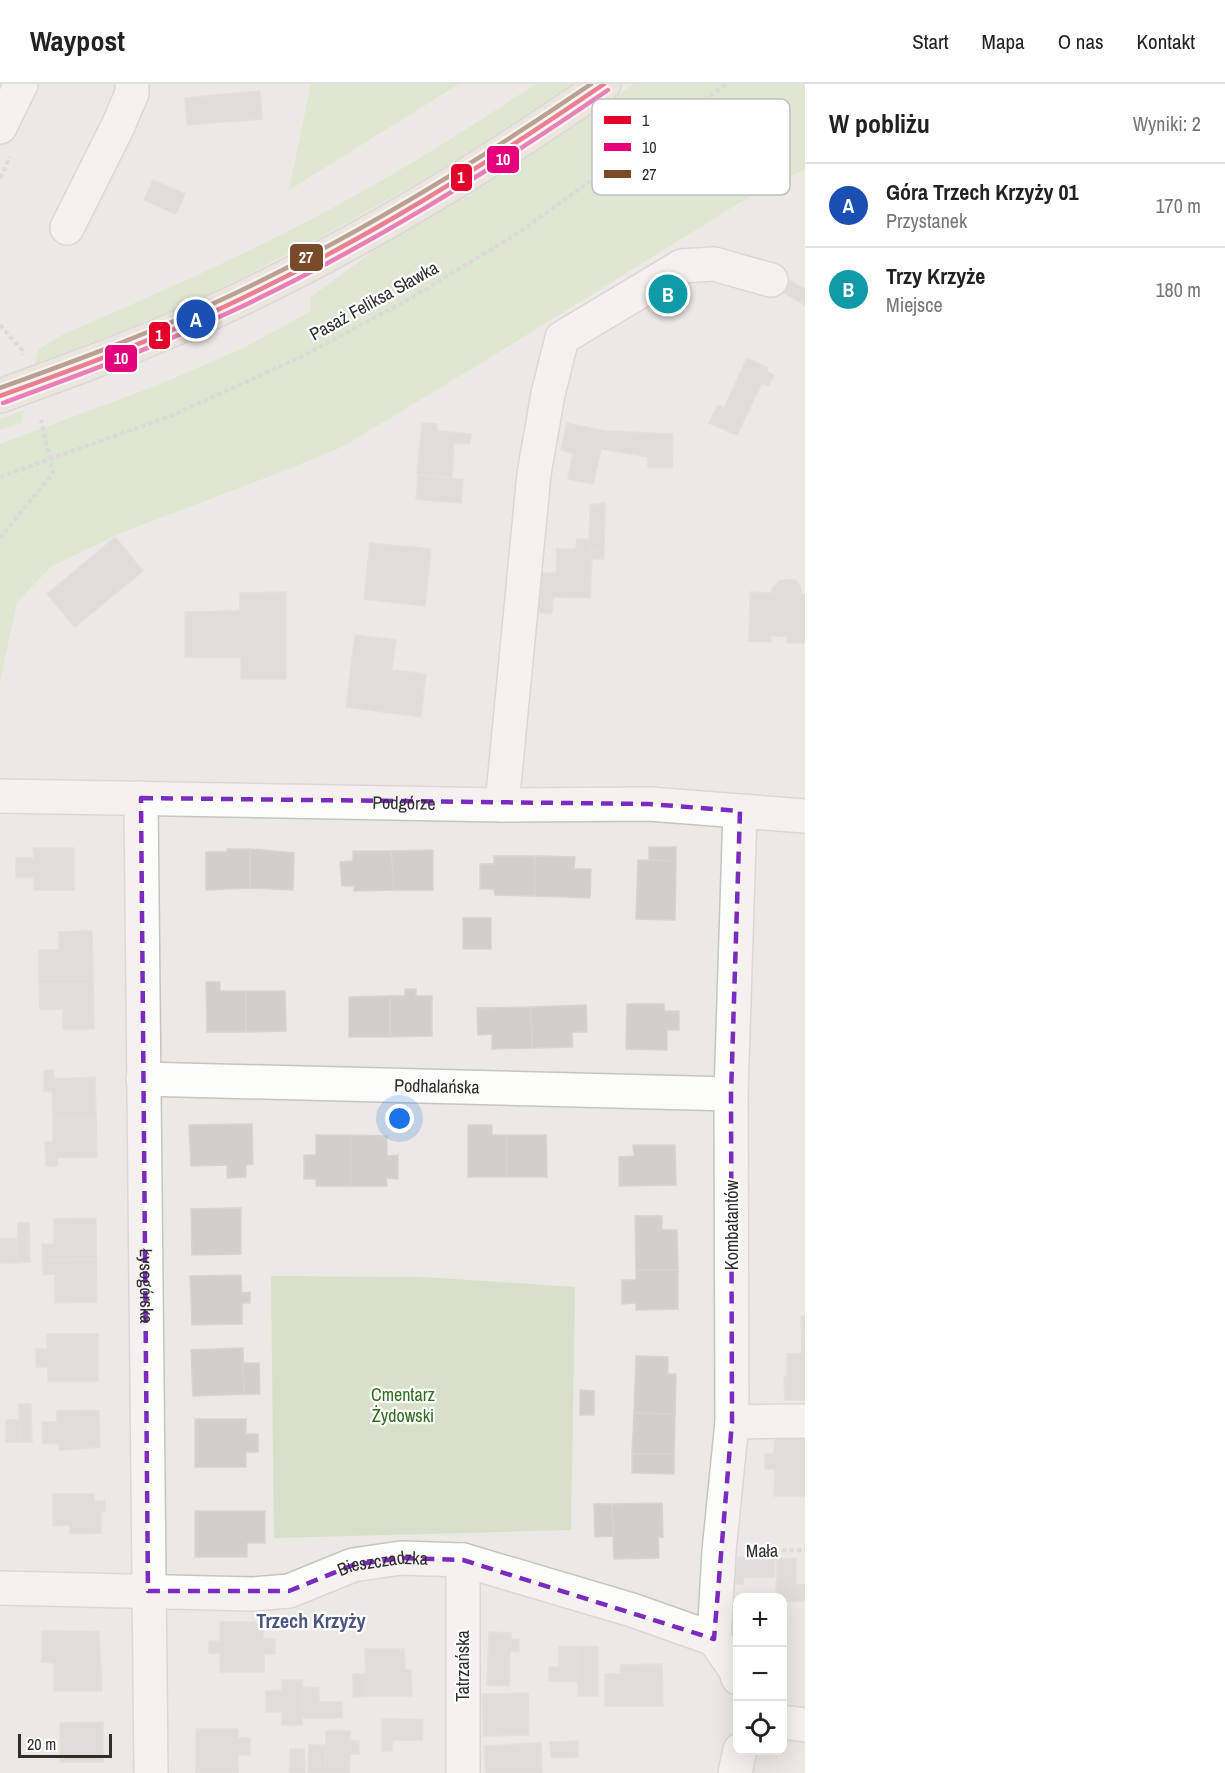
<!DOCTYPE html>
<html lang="pl">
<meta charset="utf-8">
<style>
body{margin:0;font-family:"Archivo Narrow",sans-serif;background:#f6f6f6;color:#222}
.controls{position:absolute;right:18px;bottom:18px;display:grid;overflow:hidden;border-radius:12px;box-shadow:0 6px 24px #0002}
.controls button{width:54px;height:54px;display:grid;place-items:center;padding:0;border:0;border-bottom:2px solid #e0e0e0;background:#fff;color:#222;font:30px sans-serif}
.scale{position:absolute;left:18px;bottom:15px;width:94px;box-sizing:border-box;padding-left:6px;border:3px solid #2e2e2e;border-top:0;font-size:16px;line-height:21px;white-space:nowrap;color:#2e2e2e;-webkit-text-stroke:4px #fff;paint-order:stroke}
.you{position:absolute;left:400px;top:1035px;width:21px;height:21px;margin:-15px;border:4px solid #fff;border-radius:50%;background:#1a73e8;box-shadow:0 0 0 9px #1a73e833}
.badge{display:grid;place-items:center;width:39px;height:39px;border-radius:50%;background:#706f6e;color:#fff;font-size:20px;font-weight:700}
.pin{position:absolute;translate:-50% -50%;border:3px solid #fff;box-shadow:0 2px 6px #0006}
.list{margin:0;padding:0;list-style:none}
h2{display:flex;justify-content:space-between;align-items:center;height:78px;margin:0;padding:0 24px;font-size:26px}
h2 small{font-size:20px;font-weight:400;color:#767676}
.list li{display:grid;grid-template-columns:39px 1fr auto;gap:18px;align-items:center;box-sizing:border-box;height:84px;padding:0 24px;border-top:2px solid #e0e0e0}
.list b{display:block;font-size:22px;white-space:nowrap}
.list p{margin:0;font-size:20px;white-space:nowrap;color:#767676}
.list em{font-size:20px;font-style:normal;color:#767676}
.icon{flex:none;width:33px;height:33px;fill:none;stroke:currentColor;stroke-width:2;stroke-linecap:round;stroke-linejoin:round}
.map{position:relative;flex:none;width:805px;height:1689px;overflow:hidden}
header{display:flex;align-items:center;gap:36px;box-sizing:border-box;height:84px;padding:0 30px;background:#fff;border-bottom:2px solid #e0e0e0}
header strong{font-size:28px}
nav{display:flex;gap:33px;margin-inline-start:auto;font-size:21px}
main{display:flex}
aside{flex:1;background:#fff}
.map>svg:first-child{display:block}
</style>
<header>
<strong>Waypost</strong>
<nav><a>Start</a><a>Mapa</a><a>O nas</a><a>Kontakt</a></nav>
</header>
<main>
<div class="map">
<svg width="805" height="1689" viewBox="0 0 805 1689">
<rect width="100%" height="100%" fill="#ece8e4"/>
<g fill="#cee6be">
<polygon points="311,0 459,0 289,106"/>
<path d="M536,0h37l-31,22 -97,61 -122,69 -141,72 -147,56 4,-15 21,-13c102,-45 205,-89 301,-144 60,-33 118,-71 175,-108z"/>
<polygon points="634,0 805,0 805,86 765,103 488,275 342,363 281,388 121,449 52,482 17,518 0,598 0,360 161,300 243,264 310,228 311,213 378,163 515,80"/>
<polygon points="24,326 21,339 0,346 0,335"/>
</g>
<polygon fill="#d8e0cc" points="271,1192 425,1193 575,1203 571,1446 274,1454"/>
<g fill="#d1cecb" stroke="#d7d4d0" stroke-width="1.5">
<polygon points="260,7 262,35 187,41 185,14"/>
<polygon points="153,96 185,110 176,130 144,116"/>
<polygon points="787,195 805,205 805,221 780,207"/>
<polygon points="747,274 768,284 767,287 774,291 769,302 762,299 737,351 709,339 718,321 724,324"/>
<polygon points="422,339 437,340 437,347 471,350 470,360 454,359 452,393 417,390"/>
<polygon points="567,339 604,347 673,350 672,384 648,383 648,373 601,365 593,400 568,395 573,369 561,366"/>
<polygon points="418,391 463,396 461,419 416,415"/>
<polygon points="605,419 604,466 589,466 590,421"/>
<polygon points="115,453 143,487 75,543 47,510"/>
<polygon points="577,455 589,456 589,466 604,466 604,475 592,475 590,514 553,513 552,529 533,529 535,489 556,489 557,465 576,465"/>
<polygon points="370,459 431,465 425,522 364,515"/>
<polygon points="780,496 796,496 801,504 801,510 805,510 805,559 787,559 787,552 771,552 771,558 749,557 750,508 772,509 772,504"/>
<polygon points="286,508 286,595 241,595 241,573 185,573 185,528 240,527 240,509"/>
<polygon points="355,551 396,556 392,586 426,590 421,633 346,623"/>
<polygon points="649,763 676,763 676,777 649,776"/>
<polygon points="33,764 74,764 74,806 34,806 34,793 16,793 16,774 34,774"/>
<polygon points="227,765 250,765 250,804 206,806 206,768 227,768"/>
<polygon points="250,765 294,769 293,806 250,804"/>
<polygon points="433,766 433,806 394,806 391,767"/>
<polygon points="353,767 391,767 394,806 354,807 354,802 342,802 340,778 353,777"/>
<polygon points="494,772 535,772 535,812 495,811 494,805 480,805 480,780 494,780"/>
<polygon points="535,772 575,773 574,785 591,785 590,814 535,812"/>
<polygon points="638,776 676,777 675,836 636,835"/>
<rect x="463" y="834" width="28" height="31"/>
<polygon points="92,847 93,895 39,895 39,866 59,866 59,848"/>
<polygon points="39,895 93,895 94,945 63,945 63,925 40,925"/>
<polygon points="206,898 220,898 220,907 246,907 246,948 207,948"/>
<polygon points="405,905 416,905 416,912 432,912 432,952 390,953 390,912 405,912"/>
<polygon points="246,907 285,907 286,947 246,948"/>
<polygon points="390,912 390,953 349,953 349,913"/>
<polygon points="627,920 664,920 664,927 679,927 679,946 667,946 667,966 626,965"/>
<polygon points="586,921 587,948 572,948 573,963 532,964 531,923"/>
<polygon points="531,923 532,964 492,965 492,950 478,951 477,924"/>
<polygon points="53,986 54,995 95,993 96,1034 53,1035 52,1007 44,1007 44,987"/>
<polygon points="96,1034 97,1073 57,1074 58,1082 46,1082 45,1058 53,1058 53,1035"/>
<polygon points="252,1040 253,1080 246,1081 246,1093 227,1094 227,1081 191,1082 189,1041"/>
<polygon points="468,1041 492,1041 492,1051 507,1051 507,1093 468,1093"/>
<polygon points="316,1051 351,1051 351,1102 316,1102 316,1095 304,1095 304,1071 316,1071"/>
<polygon points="351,1051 387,1052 387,1072 398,1071 398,1095 386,1094 387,1102 351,1102"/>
<polygon points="507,1051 546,1051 547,1093 507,1093"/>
<polygon points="633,1061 675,1061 676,1101 619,1102 619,1073 634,1072"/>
<polygon points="241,1124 241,1170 192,1171 191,1125"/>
<polygon points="635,1132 662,1132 662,1146 677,1146 678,1186 636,1186"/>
<polygon points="96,1134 96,1175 43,1176 42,1160 54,1160 54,1135"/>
<polygon points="18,1139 29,1139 30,1178 17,1179"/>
<rect x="0" y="1155" width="17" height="24"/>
<polygon points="96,1175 97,1218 55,1219 55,1190 43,1191 43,1176"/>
<polygon points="636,1186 678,1186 678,1225 636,1226 636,1219 622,1220 622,1196 636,1196"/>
<polygon points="241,1191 242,1209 250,1208 250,1219 242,1219 242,1240 192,1241 190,1192"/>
<polygon points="801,1232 805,1232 805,1316 785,1316 784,1292 787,1292 787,1270 802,1269"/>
<polygon points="47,1250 98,1250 98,1297 48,1297 48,1283 36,1283 36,1265 47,1265"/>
<polygon points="243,1264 244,1310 193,1312 191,1266"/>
<polygon points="636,1272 668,1273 668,1290 676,1290 675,1330 634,1329"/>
<polygon points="243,1279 259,1279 260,1310 244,1310"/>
<polygon points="580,1306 594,1307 594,1331 580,1331"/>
<polygon points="19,1320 31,1320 32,1358 19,1358"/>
<polygon points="99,1326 100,1363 59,1366 59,1359 43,1360 42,1338 57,1338 57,1327"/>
<polygon points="634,1329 675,1330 674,1370 632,1370"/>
<polygon points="195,1335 246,1335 246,1350 258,1350 258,1368 246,1368 246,1383 195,1383"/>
<rect x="6" y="1336" width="13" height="22"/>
<polygon points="775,1353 805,1353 805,1412 774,1412 775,1385 765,1385 765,1370 774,1370"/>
<polygon points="632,1370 674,1370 674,1390 632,1389"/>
<polygon points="53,1410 94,1410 94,1417 105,1417 105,1427 101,1428 101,1449 70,1450 70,1441 53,1442"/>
<polygon points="662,1419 663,1453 658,1453 659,1474 614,1475 612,1420"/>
<polygon points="594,1420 612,1420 613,1452 595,1453"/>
<polygon points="195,1427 265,1427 265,1459 247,1459 247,1473 195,1473"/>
<polygon points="736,1473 775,1474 774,1493 744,1493 743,1500 736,1500"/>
<polygon points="777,1474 796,1475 796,1500 805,1501 805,1517 782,1517 782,1514 776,1514"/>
<polygon points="220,1538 263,1538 263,1555 275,1555 275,1570 264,1570 264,1588 220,1588 220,1570 209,1569 209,1557 220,1557"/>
<polygon points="42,1547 99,1548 102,1607 54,1607 54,1579 42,1578"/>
<polygon points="489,1548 511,1549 511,1555 519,1556 519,1568 510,1567 509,1602 487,1601"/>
<polygon points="559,1563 578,1563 578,1597 549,1597 549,1583 559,1583"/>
<rect x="578" y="1563" width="20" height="49"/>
<polygon points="365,1565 404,1565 405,1586 411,1586 412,1612 366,1612"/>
<polygon points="662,1580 663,1622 605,1622 605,1590 620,1590 621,1581"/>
<polygon points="353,1590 366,1590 366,1612 353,1613"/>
<polygon points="282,1596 302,1596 302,1641 282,1641 282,1628 266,1628 266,1607 282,1607"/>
<polygon points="302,1603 319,1604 319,1618 342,1618 342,1634 302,1634"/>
<polygon points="528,1609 529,1651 483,1652 482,1610"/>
<polygon points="382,1635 423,1636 422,1656 392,1656 392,1667 382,1667"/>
<polygon points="103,1638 103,1678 60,1678 60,1639"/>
<polygon points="196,1645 238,1645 238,1654 250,1654 250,1671 238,1671 238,1687 196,1687"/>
<polygon points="326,1647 350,1647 350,1656 359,1657 359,1670 350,1670 349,1689 325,1689"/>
<polygon points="578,1657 578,1673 551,1674 550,1658"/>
<polygon points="541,1659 542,1689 486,1689 484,1662"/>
<polygon points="309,1661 326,1661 325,1689 308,1689"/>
<polygon points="290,1665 304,1665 305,1689 290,1689"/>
<rect x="196" y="1687" width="42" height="2"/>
</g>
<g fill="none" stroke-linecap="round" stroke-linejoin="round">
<defs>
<g id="minor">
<polyline points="0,43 21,0"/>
<polyline points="67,144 118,42 132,9 132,0"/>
<path id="s1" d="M0,712l502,9 147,-1 156,12"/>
<path id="s2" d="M141,714l10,975"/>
<polyline points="502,721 534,390 548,310 562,254 682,182 714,180 771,196"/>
<path id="s3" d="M143,995l588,15"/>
<polyline points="732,1338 805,1337"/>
<polyline points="463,1476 463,1689"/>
<path id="s4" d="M0,1504l253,6 36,-3 64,-26 48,-7 62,2 169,50 82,29 21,30 3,9"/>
<polyline points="714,1555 719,1467 732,1338 731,1010 740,727"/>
<polyline points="782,1638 805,1641"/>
<polyline points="735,1689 740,1666"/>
</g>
<path id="major" d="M0,312c77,-28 154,-56 228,-91 132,-62 257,-138 376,-221"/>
</defs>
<use href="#minor" stroke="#c5c4c5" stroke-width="36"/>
<use href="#major" stroke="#c6c5c4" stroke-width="36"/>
<g stroke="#c9c9c8" stroke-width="4" stroke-dasharray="4.5 3" stroke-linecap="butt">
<polyline points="0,94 10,73"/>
<polyline points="0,241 22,266 23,271"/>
<polyline points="0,393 173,331 301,273 411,214 515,151 727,0"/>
<polyline points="0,454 53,389 41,336"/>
<polyline points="752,1467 805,1466"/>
</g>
<use href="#minor" stroke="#fcfcfb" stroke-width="33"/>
<use href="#major" stroke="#e8e4d6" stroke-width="33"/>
<defs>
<path id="bus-1" d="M0,312c77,-28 154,-56 228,-91 132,-62 256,-139 376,-221"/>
<path id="bus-2" d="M3,319c76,-28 153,-56 227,-91 133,-62 257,-139 378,-222"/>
<path id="bus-3" d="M0,304c75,-27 151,-55 223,-89 129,-60 251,-135 368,-215"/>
</defs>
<use href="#bus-1" stroke="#fff" stroke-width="9"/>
<use href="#bus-2" stroke="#fff" stroke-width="9"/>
<use href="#bus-3" stroke="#fff" stroke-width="9"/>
<use href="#bus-1" stroke="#e4002b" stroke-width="4.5"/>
<use href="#bus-2" stroke="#e5007d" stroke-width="4.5"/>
<use href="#bus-3" stroke="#7a4b2a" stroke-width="4.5"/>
</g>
<path d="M0 0H805V1689H0ZM141,714l508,6 91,7 -9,283 1,328 -18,217 -251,-79 -62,-2 -48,7 -64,26h-141z" fill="#ece8e4" fill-opacity=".55" fill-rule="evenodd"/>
<path fill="none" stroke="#7b2cbf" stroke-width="4.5" stroke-dasharray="12 8" stroke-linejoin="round" d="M141,714l508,6 91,7 -9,283 1,328 -18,217 -251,-79 -62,-2 -48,7 -64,26h-141z"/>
<g text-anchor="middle" stroke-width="4.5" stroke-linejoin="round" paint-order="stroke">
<g font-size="18" fill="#2e2e2e" stroke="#fff">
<text transform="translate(374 217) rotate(-29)" y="6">Pasaż Feliksa Sławka</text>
<text dy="6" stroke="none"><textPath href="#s1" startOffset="404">Podgórze</textPath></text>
<text dy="6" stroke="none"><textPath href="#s3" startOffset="294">Podhalańska</textPath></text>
<text transform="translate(732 1141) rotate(-90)" y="6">Kombatantów</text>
<text dy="6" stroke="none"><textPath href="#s2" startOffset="488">Łysogórska</textPath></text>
<text transform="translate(762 1467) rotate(-1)" y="6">Mała</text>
<text dy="6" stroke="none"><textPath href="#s4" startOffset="388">Bieszczadzka</textPath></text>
<text transform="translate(463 1582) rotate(-90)" y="6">Tatrzańska</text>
</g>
<g font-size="18" fill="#2c6e1b" stroke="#fff">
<text x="403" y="1317">Cmentarz<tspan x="403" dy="21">Żydowski</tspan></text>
</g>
<g font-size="20" font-weight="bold" fill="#4d5680" stroke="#fff">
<text x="311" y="1544">Trzech Krzyży</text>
</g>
</g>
<rect x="592" y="15" width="198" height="96" rx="9" fill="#fff" stroke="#c0c0c0" stroke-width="1.5"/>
<rect x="604" y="32" width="27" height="8" fill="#e4002b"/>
<rect x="604" y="59" width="27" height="8" fill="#e5007d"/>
<rect x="604" y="86" width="27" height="8" fill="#7a4b2a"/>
<g font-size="16" fill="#2e2e2e">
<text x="642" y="42">1</text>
<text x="642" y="69">10</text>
<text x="642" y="96">27</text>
</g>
<g stroke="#fff" stroke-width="2">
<rect x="486" y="61" width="34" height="29" rx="6" fill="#e5007d"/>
<rect x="450" y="79" width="23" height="29" rx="6" fill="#e4002b"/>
<rect x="289" y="159" width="35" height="29" rx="6" fill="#7a4b2a"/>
<rect x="148" y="237" width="23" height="29" rx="6" fill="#e4002b"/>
<rect x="104" y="260" width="34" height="29" rx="6" fill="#e5007d"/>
</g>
<g font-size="16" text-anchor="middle" font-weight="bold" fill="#fff">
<text x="503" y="81">10</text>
<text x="461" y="99">1</text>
<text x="306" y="179">27</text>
<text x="159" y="257">1</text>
<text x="121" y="280">10</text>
</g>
</svg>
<div class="controls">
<button>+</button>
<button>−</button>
<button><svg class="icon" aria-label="locate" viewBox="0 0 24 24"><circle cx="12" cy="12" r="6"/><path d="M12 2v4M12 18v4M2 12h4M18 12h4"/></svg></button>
</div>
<div class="scale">20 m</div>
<div class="you"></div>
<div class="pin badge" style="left:196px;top:235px;background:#1a4fb4">A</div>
<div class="pin badge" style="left:668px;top:210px;background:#0f9aa8">B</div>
</div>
<aside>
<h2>W pobliżu<small>Wyniki: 2</small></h2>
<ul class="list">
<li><span class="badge" style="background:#1a4fb4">A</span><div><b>Góra Trzech Krzyży 01</b><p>Przystanek</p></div><em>170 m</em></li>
<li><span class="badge" style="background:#0f9aa8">B</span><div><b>Trzy Krzyże</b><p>Miejsce</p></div><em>180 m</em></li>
</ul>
</aside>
</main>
